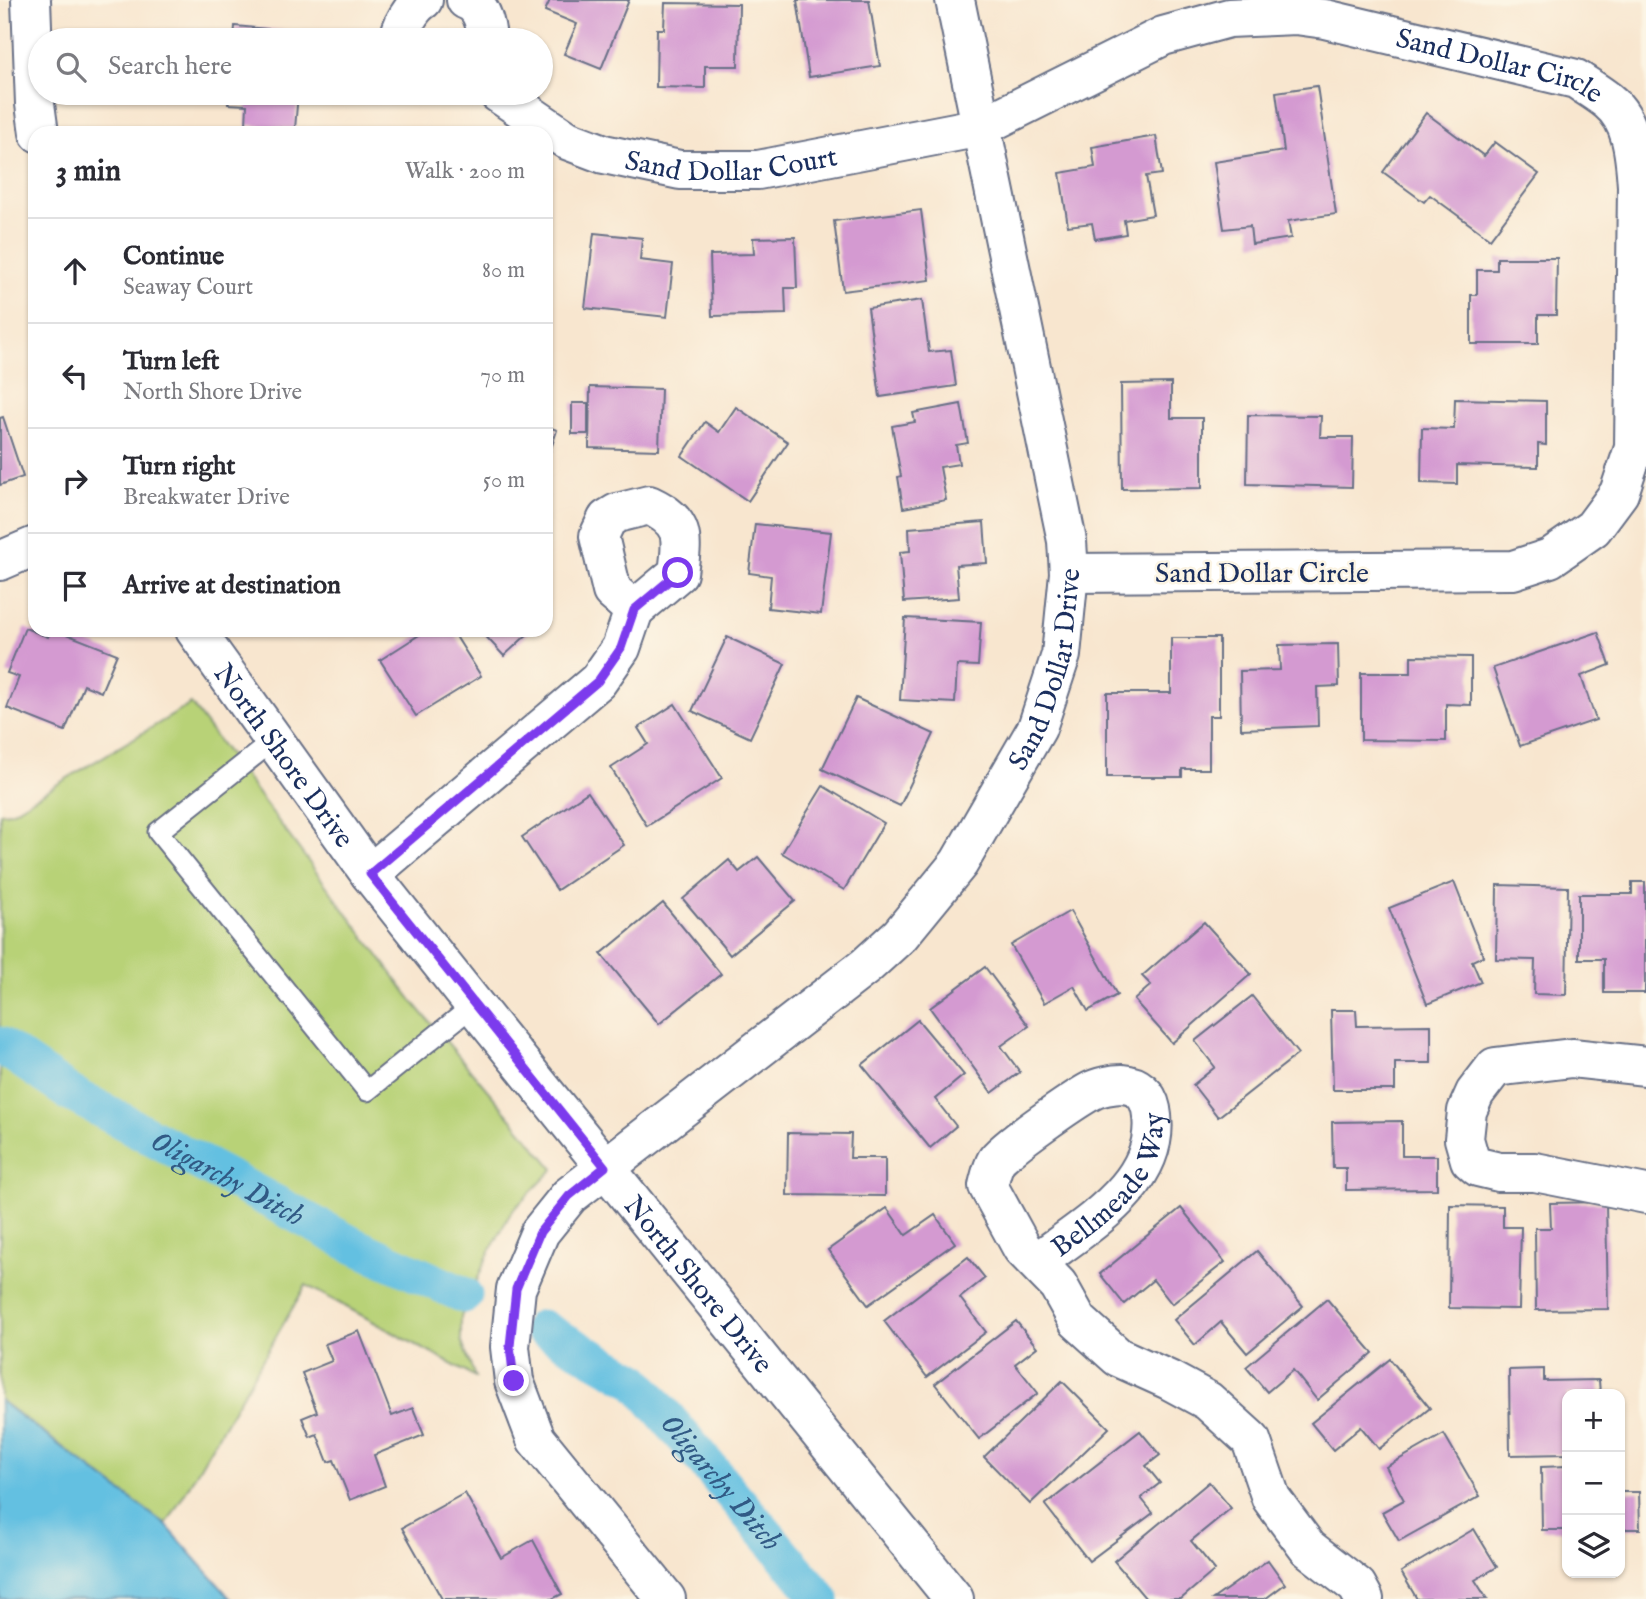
<!DOCTYPE html>
<meta charset="utf-8">
<style>
body{margin:0;font-family:"IM FELL English",serif;background:#f2f2f3;color:#2b2b33}
.controls{position:absolute;right:21px;bottom:21px;display:grid;overflow:hidden;border-radius:14px;box-shadow:0 2px 5px #0004}
.controls button{width:63px;height:63px;display:grid;place-items:center;padding:0;border:0;border-bottom:2px solid #e1e1e2;background:#fff;color:#2b2b33;font:35px sans-serif}
.stop{position:absolute;width:21px;height:21px;margin:-16px;border:5px solid #7c3aed;border-radius:50%;background:#fff}
.stop.end{background:#7c3aed;border-color:#fff;box-shadow:0 2px 7px #0008}
.list{margin:0;padding:0;list-style:none}
h2{display:flex;justify-content:space-between;align-items:center;height:91px;margin:0;padding:0 28px;font-size:30px}
h2 small{font-size:23px;font-weight:400;color:#7c7c81}
.list li{display:grid;grid-template-columns:46px 1fr auto;gap:21px;align-items:center;box-sizing:border-box;height:105px;padding:0 28px;border-top:2px solid #e1e1e2}
.list b{display:block;font-size:26px;white-space:nowrap}
.list p{margin:0;font-size:23px;white-space:nowrap;color:#7c7c81}
.list em{font-size:23px;font-style:normal;color:#7c7c81}
.icon{flex:none;width:38px;height:38px;fill:none;stroke:currentColor;stroke-width:2;stroke-linecap:round;stroke-linejoin:round}
.map{position:relative;flex:none;width:1646px;height:1599px;overflow:hidden}
.search{position:absolute;background:#fff;box-shadow:0 2px 5px #0004;left:28px;top:28px;width:525px;height:77px;display:flex;align-items:center;gap:18px;box-sizing:border-box;padding:0 24px;border-radius:38px;color:#7c7c81;font-size:26px}
.panel{position:absolute;background:#fff;box-shadow:0 2px 5px #0004;left:28px;top:126px;width:525px;height:511px;border-radius:21px}
.map>svg:first-child{display:block}
</style>
<div class="map">
<svg width="1646" height="1599" viewBox="0 0 1646 1599">
<rect width="100%" height="100%" fill="#fcf5e5"/>
<filter id="ink" filterUnits="userSpaceOnUse"><feTurbulence type="fractalNoise" baseFrequency=".0143" numOctaves="2"/><feDisplacementMap in="SourceGraphic" scale="14" xChannelSelector="R" yChannelSelector="G"/><feConvolveMatrix kernelMatrix="1 2 1 2 8 2 1 2 1" color-interpolation-filters="sRGB"/></filter>
<filter id="wash" filterUnits="userSpaceOnUse"><feTurbulence type="fractalNoise" baseFrequency=".00686" numOctaves="4" result="noise"/><feDisplacementMap in="SourceGraphic" scale="28" xChannelSelector="R" yChannelSelector="G"/><feGaussianBlur stdDeviation="1.57" result="paint"/><feColorMatrix in="noise" values="0 0 0 0 0 0 0 0 0 0 0 0 0 0 0 0 0 1.4 0 .05"/><feComposite in="paint" operator="in"/></filter>
<g filter="url(#wash)">
<rect width="100%" height="100%" fill="#f8e6cf"/>
<polygon fill="#b8d277" stroke="#6a806a" stroke-width="2" points="191,704 413,1002 554,1169 511,1212 487,1257 461,1317 461,1340 475,1377 306,1285 166,1525 0,1400 0,813 11,812"/>
<polygon fill="#63c0e1" stroke="#3f78a0" stroke-width="2" points="0,1401 166,1525 231,1599 0,1599"/>
<g fill="none" stroke-linecap="round" stroke-linejoin="round">
<g stroke="#63c0e1" stroke-width="37">
<path id="s1" d="M0,1045l70,48 285,153 109,49"/>
<path id="s2" d="M542,1328l94,53 185,218"/>
</g>
</g>
<g id="blocks">
<g fill="#d49ad1">
<polygon points="550,0 629,0 601,69 564,54 577,24 545,11"/>
<polygon points="797,0 869,0 880,66 809,77"/>
<polygon points="665,3 739,4 738,66 705,66 705,88 656,87 657,29 664,29"/>
<polygon points="235,26 332,35 332,40 234,40"/>
<polygon points="1317,86 1336,214 1288,221 1291,238 1252,244 1250,226 1224,229 1214,162 1284,151 1276,92"/>
<polygon points="229,93 298,93 295,129 246,125 247,105 228,104"/>
<polygon points="1426,113 1484,156 1495,142 1539,174 1490,239 1430,195 1424,202 1383,172"/>
<polygon points="1156,136 1162,174 1146,176 1153,215 1124,220 1126,234 1095,239 1092,223 1068,226 1060,173 1095,167 1092,147"/>
<polygon points="921,210 930,280 843,291 834,221"/>
<polygon points="594,233 642,238 640,260 673,264 667,317 585,308"/>
<polygon points="795,237 797,288 785,288 786,314 712,316 710,255 754,254 753,238"/>
<polygon points="1497,258 1557,258 1556,315 1538,315 1538,344 1471,344 1471,295 1477,295 1477,270 1497,270"/>
<polygon points="922,300 929,352 951,350 956,386 880,397 868,308"/>
<polygon points="1171,383 1171,418 1202,418 1202,488 1122,489 1121,384"/>
<polygon points="590,387 661,389 659,450 589,448"/>
<polygon points="1455,399 1546,401 1546,445 1538,444 1538,467 1457,465 1457,484 1421,483 1422,428 1454,429"/>
<rect x="572" y="403" width="16" height="31"/>
<polygon points="961,404 968,443 956,445 959,464 940,467 946,500 903,508 898,477 901,476 892,426 915,422 913,413"/>
<polygon points="736,407 788,442 748,501 682,456 705,422 719,432"/>
<polygon points="1248,415 1321,416 1320,437 1353,437 1352,487 1247,484"/>
<polygon points="3,417 23,477 0,485 0,418"/>
<polygon points="546,426 557,430 547,461 546,461"/>
<polygon points="984,522 987,563 956,565 959,598 904,602 900,552 910,551 909,528"/>
<polygon points="755,524 831,532 821,614 768,608 771,576 749,573"/>
<polygon points="905,618 981,622 978,666 957,665 955,703 900,700"/>
<polygon points="25,628 48,637 51,630 56,630 117,654 101,692 84,685 65,731 7,708 19,677 7,673"/>
<polygon points="427,630 452,630 481,676 416,716 380,660"/>
<polygon points="480,630 532,630 504,656"/>
<polygon points="1598,632 1610,665 1581,676 1596,720 1520,746 1493,668"/>
<polygon points="727,637 785,664 750,738 692,711"/>
<polygon points="1171,638 1219,638 1219,716 1209,716 1209,769 1182,769 1182,777 1107,777 1107,693 1171,693"/>
<polygon points="1338,644 1339,686 1317,687 1318,726 1241,729 1240,671 1280,670 1279,645"/>
<polygon points="1411,656 1471,657 1471,705 1446,704 1446,741 1361,740 1361,673 1411,673"/>
<polygon points="856,698 934,734 900,806 822,769"/>
<polygon points="675,704 722,778 647,826 611,768 648,744 638,728"/>
<polygon points="823,786 884,823 844,890 782,853"/>
<polygon points="588,792 624,845 557,890 522,837"/>
<polygon points="758,857 795,901 730,955 683,899 729,860 739,872"/>
<polygon points="1454,882 1483,956 1472,961 1481,982 1427,1004 1389,908"/>
<polygon points="1632,882 1645,882 1645,993 1604,993 1604,959 1579,959 1579,894 1632,894"/>
<polygon points="1497,885 1568,887 1566,995 1534,994 1535,960 1496,959"/>
<polygon points="663,903 721,974 659,1024 601,954"/>
<polygon points="1070,911 1117,995 1088,1011 1074,986 1044,1003 1011,945"/>
<polygon points="1204,922 1251,974 1172,1043 1134,1000 1151,985 1142,976"/>
<polygon points="985,967 1029,1026 1001,1046 1020,1072 992,1093 930,1008"/>
<polygon points="1252,996 1298,1054 1218,1117 1193,1085 1215,1067 1195,1041"/>
<polygon points="1331,1010 1356,1010 1357,1026 1431,1025 1431,1063 1395,1063 1395,1090 1333,1090"/>
<polygon points="918,1020 964,1075 935,1099 956,1126 930,1148 862,1065"/>
<polygon points="1402,1121 1402,1156 1437,1156 1437,1189 1346,1190 1346,1168 1333,1168 1332,1122"/>
<polygon points="788,1133 851,1134 850,1158 885,1158 885,1196 787,1195"/>
<polygon points="1606,1202 1608,1309 1536,1310 1535,1228 1551,1228 1550,1203"/>
<polygon points="1450,1205 1503,1206 1503,1227 1521,1227 1519,1309 1449,1308"/>
<polygon points="887,1208 906,1235 935,1215 955,1243 868,1305 828,1250"/>
<polygon points="1181,1208 1225,1262 1172,1304 1153,1280 1124,1304 1100,1274"/>
<polygon points="1257,1251 1303,1306 1247,1353 1221,1322 1195,1345 1174,1320"/>
<polygon points="968,1257 985,1278 960,1298 986,1332 927,1377 884,1321"/>
<polygon points="1327,1299 1373,1353 1317,1400 1293,1370 1267,1392 1246,1367"/>
<polygon points="1016,1321 1037,1347 1015,1364 1038,1393 979,1439 935,1384"/>
<polygon points="359,1331 392,1416 413,1408 424,1435 374,1455 385,1486 350,1500 334,1460 328,1462 317,1434 310,1437 302,1418 317,1412 302,1373 332,1361 325,1344"/>
<polygon points="1390,1359 1430,1408 1379,1449 1361,1427 1333,1450 1311,1423"/>
<polygon points="1544,1369 1544,1381 1599,1380 1600,1394 1567,1394 1567,1454 1510,1455 1509,1370"/>
<polygon points="1062,1381 1109,1428 1030,1504 984,1457"/>
<polygon points="1140,1431 1160,1455 1146,1466 1160,1483 1141,1498 1153,1513 1089,1561 1045,1505"/>
<polygon points="1444,1434 1480,1496 1399,1541 1382,1512 1404,1500 1386,1467"/>
<polygon points="1567,1466 1567,1530 1542,1530 1541,1467"/>
<polygon points="1209,1482 1231,1508 1191,1541 1215,1570 1181,1599 1146,1599 1114,1561"/>
<polygon points="1620,1492 1639,1492 1640,1529 1620,1529"/>
<polygon points="465,1493 501,1558 533,1540 562,1594 552,1599 442,1599 402,1528"/>
<polygon points="1474,1529 1497,1567 1475,1580 1487,1599 1417,1599 1401,1572"/>
<polygon points="1268,1560 1285,1584 1265,1599 1213,1599"/>
</g>
</g>
</g>
<g filter="url(#ink)">
<use href="#blocks" fill-opacity="0" stroke="#686f86" stroke-width="2"/>
<g fill="none" stroke-linecap="round" stroke-linejoin="round">
<defs>
<polyline id="service" points="274,740 158,832 367,1091 474,1005"/>
<g id="minor">
<polyline points="31,0 35,104 39,133"/>
<path d="M466,0c16,5 20,25 21,40"/>
<path d="M400,40c-1,-12 13,-34 23,-40"/>
<path id="s3" d="M498,93l69,47 37,14 76,16h78l223,-43 182,-91 66,-18 67,-3 29,4 251,60c10,7 22,14 32,22 25,20 27,56 29,85l-3,262 -15,45 -26,35 -43,30 -37,12 -444,3"/>
<path d="M649,505c36,17 34,32 29,68l-44,37 -22,-19 -13,-55 8,-17 10,-6z"/>
<polyline points="0,561 35,546"/>
<path id="s4" d="M195,630l175,244 117,147 467,578"/>
<polyline points="370,874 598,681 621,648 634,610"/>
<polyline points="1646,1066 1572,1058 1495,1067 1475,1093 1467,1111 1464,1139 1470,1160 1478,1167 1499,1172 1535,1172 1646,1194"/>
<path id="s5" d="M1037,1262c49,-37 128,-81 114,-153 -3,-15 -13,-24 -29,-25 -9,0 -24,3 -31,7 -15,8 -88,58 -95,70 -4,7 -6,17 -8,25l34,62 36,37 20,36 40,36 51,23 39,21 43,39 20,58 37,50 49,38 7,13"/>
<path id="s6" d="M666,1599l-130,-160 -22,-58 -4,-34 6,-58 24,-57 29,-36 297,-230 34,-31 59,-72 78,-135 24,-73 8,-82 -2,-32 -112,-541"/>
</g>
</defs>
<use href="#service" stroke="#686f86" stroke-width="23"/>
<use href="#minor" stroke="#686f86" stroke-width="42"/>
<use href="#service" stroke="#fff" stroke-width="19"/>
<use href="#minor" stroke="#fff" stroke-width="38"/>
</g>
</g>
<g fill="none" stroke-linecap="round" stroke-linejoin="round" filter="url(#ink)">
<polyline stroke="#7c3aed" stroke-width="9" points="514,1381 510,1346 516,1289 540,1232 569,1196 605,1167 370,874 598,681 621,648 634,610 678,573"/>
</g>
<g text-anchor="middle" stroke-width="5" stroke-linejoin="round" paint-order="stroke">
<g font-size="28" fill="#1b2f5e" stroke="#fcf5e5">
<text dy="10" stroke="none"><textPath href="#s3" startOffset="1055">Sand Dollar Circle</textPath></text>
<text dy="10" stroke="none"><textPath href="#s3" startOffset="252">Sand Dollar Court</textPath></text>
<text x="1262" y="582">Sand Dollar Circle</text>
<text dy="10" stroke="none"><textPath href="#s6" startOffset="1199">Sand Dollar Drive</textPath></text>
<text dy="10" stroke="none"><textPath href="#s4" startOffset="154">North Shore Drive</textPath></text>
<text dy="10" stroke="none"><textPath href="#s5" startOffset="110">Bellmeade Way</textPath></text>
<text dy="10" stroke="none"><textPath href="#s4" startOffset="826">North Shore Drive</textPath></text>
</g>
<g font-size="30" font-style="italic" fill="#315a85" stroke="#fcf5e5">
<text dy="10" stroke="none"><textPath href="#s1" startOffset="264">Oligarchy Ditch</textPath></text>
<text dy="10" stroke="none"><textPath href="#s2" startOffset="240">Oligarchy Ditch</textPath></text>
</g>
</g>
</svg>
<div class="controls">
<button>+</button>
<button>−</button>
<button><svg class="icon" aria-label="layers" viewBox="0 0 24 24"><path d="M12 4l9 5-9 5-9-5zM3 14l9 5 9-5"/></svg></button>
</div>
<div class="stop" style="left:678px;top:573px"></div>
<div class="stop end" style="left:514px;top:1381px"></div>
<div class="search"><svg class="icon" aria-label="search" viewBox="0 0 24 24"><circle cx="10" cy="10" r="6"/><path d="M15 15l6 6"/></svg>Search here</div>
<section class="panel">
<h2>3 min<small>Walk · 200 m</small></h2>
<ul class="list">
<li><svg class="icon" aria-label="ahead" viewBox="0 0 24 24"><path d="M12 20V5M6 11l6-6 6 6"/></svg><div><b>Continue</b><p>Seaway Court</p></div><em>80 m</em></li>
<li><svg class="icon" aria-label="left" viewBox="0 0 24 24"><path d="M17 20v-9H6M10 6l-5 5 5 5"/></svg><div><b>Turn left</b><p>North Shore Drive</p></div><em>70 m</em></li>
<li><svg class="icon" aria-label="right" viewBox="0 0 24 24"><path d="M7 20v-9h11M14 6l5 5-5 5"/></svg><div><b>Turn right</b><p>Breakwater Drive</p></div><em>50 m</em></li>
<li><svg class="icon" aria-label="arrive" viewBox="0 0 24 24"><path d="M6 21V4h12l-3 4 3 4H6"/></svg><div><b>Arrive at destination</b></div></li>
</ul>
</section>
</div>
